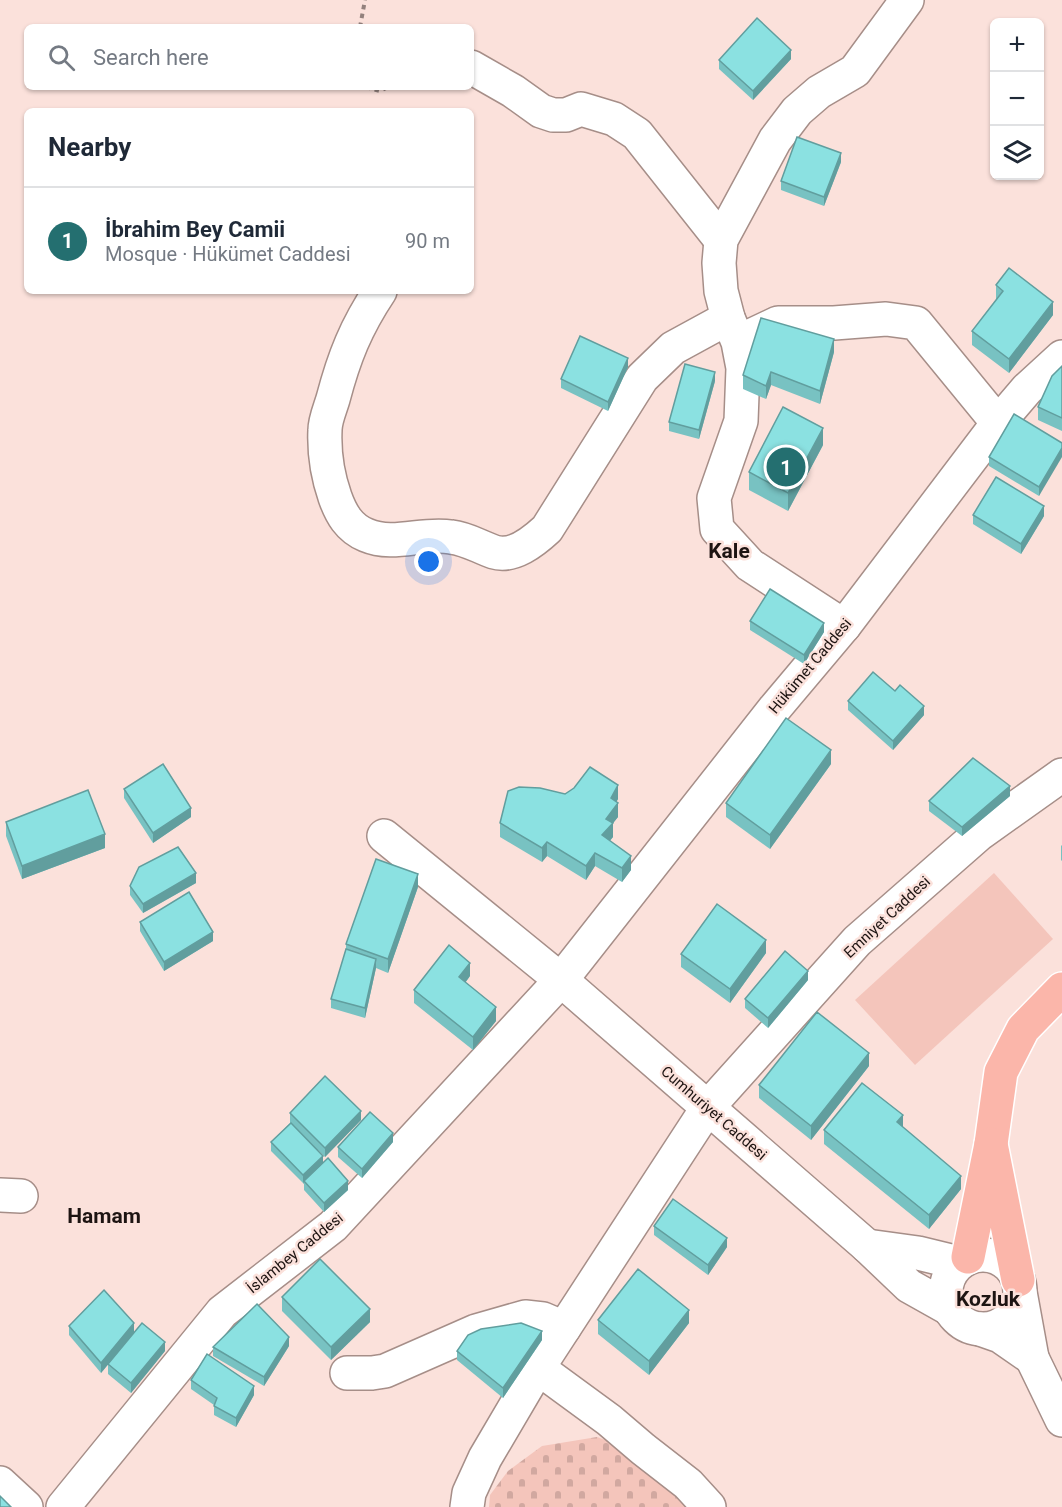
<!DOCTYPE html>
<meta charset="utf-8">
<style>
body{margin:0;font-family:Roboto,sans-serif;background:#f2f2f3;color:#1f2937}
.controls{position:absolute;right:18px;top:18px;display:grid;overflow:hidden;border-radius:9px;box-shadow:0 2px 4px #0004}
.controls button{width:54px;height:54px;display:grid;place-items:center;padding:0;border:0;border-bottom:2px solid #e0e1e3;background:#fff;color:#1f2937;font:30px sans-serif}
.you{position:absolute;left:429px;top:562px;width:21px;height:21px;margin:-15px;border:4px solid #fff;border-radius:50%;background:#1a73e8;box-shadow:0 0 0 9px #1a73e833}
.badge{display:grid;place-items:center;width:39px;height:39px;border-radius:50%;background:#246f70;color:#fff;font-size:20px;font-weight:700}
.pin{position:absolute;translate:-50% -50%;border:3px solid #fff;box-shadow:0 2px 6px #0006}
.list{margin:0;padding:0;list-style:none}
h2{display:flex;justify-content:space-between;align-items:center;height:78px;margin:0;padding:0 24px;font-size:26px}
h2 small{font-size:20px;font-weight:400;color:#747a83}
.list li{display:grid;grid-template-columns:39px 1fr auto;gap:18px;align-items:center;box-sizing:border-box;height:108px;padding:0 24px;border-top:2px solid #e0e1e3}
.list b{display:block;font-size:22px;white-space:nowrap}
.list p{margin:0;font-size:20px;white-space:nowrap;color:#747a83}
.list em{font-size:20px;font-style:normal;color:#747a83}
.icon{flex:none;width:33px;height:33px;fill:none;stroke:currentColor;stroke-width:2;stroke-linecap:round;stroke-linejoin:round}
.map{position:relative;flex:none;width:1062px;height:1507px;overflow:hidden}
.search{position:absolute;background:#fff;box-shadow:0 2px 4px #0004;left:24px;top:24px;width:450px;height:66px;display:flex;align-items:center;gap:15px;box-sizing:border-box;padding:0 21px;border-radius:9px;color:#747a83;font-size:22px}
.panel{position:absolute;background:#fff;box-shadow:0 2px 4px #0004;left:24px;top:108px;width:450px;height:186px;border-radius:9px}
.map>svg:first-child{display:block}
</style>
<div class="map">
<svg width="1062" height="1507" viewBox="0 0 1062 1507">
<defs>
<pattern id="cemetery-stones" width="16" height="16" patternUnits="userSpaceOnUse" patternTransform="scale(1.5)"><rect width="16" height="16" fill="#f4c5bb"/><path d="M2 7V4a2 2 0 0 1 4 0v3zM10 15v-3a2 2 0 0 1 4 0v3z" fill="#d1a8a0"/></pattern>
</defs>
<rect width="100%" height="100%" fill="#fbe1db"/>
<polygon fill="url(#cemetery-stones)" points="597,1437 628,1448 702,1507 489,1507 490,1495 508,1471 542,1446"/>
<polygon fill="#f4c5bb" points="994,873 1053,939 915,1065 855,1000"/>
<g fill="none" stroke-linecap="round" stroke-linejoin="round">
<defs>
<g id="minor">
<polyline points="471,67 513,91 541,111 553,115 566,115 581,109 614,119 637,134 721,240"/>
<path d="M380,291c-24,36 -36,66 -47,108 -3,10 -8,21 -8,31 -1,22 3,47 10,67 6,17 14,31 31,38 28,12 56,-3 85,2 17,2 28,10 43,15 19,6 40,-11 53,-23l95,-151 31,-30 55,-30"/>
<polyline points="740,341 778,323 834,323 886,319 916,323 998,423"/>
<polyline points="844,626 750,565 717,529 714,498 741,421 743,368 738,342 728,318 721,291 719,263 721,240 775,140 797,111 819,92 855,71 907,0"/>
<polyline points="384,836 561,980 867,1246"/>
<polyline points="0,1195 21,1196"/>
<circle cx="983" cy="1292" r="37"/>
<polyline points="950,1309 909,1286 867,1246 918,1253 959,1263"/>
<polyline points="980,1329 1000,1336 1032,1358 1020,1292"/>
<polyline points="1032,1358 1062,1420"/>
<polyline points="538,1368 609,1420 643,1449 688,1484 709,1507"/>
<polyline points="347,1373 372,1373 385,1371 476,1331 525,1317 543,1319 564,1328"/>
<polyline points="0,1483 26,1507"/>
<polyline points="63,1507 222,1312 333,1226 561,980 775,708 844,626 998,423 1027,389 1062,357"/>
<polyline points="467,1507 469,1493 485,1458 538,1368 708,1107 857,941 979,834 1062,775"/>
</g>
<g id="major">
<polyline points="991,1144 1001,1072 1023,1029 1062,989"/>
<polyline points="968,1257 991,1144 1018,1280"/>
</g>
</defs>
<use href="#minor" stroke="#a68e88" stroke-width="36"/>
<use href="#major" stroke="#fff" stroke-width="36"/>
<g stroke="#93817d" stroke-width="4" stroke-dasharray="4.5 4.5" stroke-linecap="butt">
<polyline points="360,27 365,0"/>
<polyline points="366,87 380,91 388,87"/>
</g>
<use href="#minor" stroke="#fff" stroke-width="33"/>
<use href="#major" stroke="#fbb6aa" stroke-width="33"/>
</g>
<g fill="#78c2c2">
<polygon points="791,59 753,100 719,69 719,60"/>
<polygon points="841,162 824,206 781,190 781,181"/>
<polygon points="996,285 1053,315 1009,373 972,345 972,331 997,299 996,299"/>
<polygon points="834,352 820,404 771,385 766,399 743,389 743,375"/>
<polygon points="1062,366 1062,431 1038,420 1038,407"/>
<polygon points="628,367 608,411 561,388 561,379"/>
<polygon points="715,381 699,439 669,431 669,422"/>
<polygon points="1062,443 1039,496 989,466 989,457"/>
<polygon points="823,445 788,511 749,490 749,472"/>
<polygon points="973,515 1044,516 1021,554 973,524"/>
<polygon points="750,621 824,632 804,664 750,630"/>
<polygon points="895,691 924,715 893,750 848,710 848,701"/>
<polygon points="831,764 770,849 726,817 726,803"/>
<polygon points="124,789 191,817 153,843 124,798"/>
<polygon points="565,794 618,799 616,802 618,817 613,823 613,837 610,841 631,870 622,882 595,866 586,880 547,856 542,862 500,837 500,823"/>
<polygon points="1010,796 962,836 929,811 929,801"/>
<polygon points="6,822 105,848 22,879 6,836"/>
<polygon points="1062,845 1062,861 1061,860 1061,846"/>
<polygon points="196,883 143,913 130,895 130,886"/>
<polygon points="418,887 388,973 376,968 365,1018 331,1008 331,999 346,949 346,944"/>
<polygon points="140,922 213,941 164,971 140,931"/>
<polygon points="766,953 730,1003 681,967 681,954"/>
<polygon points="470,976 465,983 496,1021 473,1050 414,1003 414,990"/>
<polygon points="808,980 768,1028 745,1008 745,999"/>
<polygon points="869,1066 811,1140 759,1098 759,1085"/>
<polygon points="290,1113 361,1120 325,1157 318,1150 323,1163 348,1190 324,1212 304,1190 304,1184 271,1151 271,1142 290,1123"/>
<polygon points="824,1130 961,1189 929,1229 824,1144"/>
<polygon points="393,1142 362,1178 338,1157 338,1147"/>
<polygon points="654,1226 727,1247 708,1275 654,1235"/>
<polygon points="282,1297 370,1322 331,1360 282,1311"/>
<polygon points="598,1320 689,1323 649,1375 598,1334"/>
<polygon points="69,1326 134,1333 101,1373 69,1335"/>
<polygon points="542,1340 503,1398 457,1360 457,1351"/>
<polygon points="289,1346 264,1386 213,1356 213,1347"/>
<polygon points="165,1351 131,1393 108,1374 108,1364"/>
<polygon points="191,1380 254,1395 236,1427 214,1415 214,1405 191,1389"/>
</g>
<g fill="#619e9e">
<polygon points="791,50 791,59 753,100 753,91"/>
<polygon points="841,153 841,162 824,206 824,197"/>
<polygon points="1053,302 1053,315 1009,373 1009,359"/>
<polygon points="834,339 834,352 820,404 820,391"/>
<polygon points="628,358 628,367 608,411 608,402"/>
<polygon points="715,372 715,381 699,439 699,430"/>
<polygon points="771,372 771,385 766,399 766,386"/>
<polygon points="823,428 823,445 788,511 788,493"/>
<polygon points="1062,448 1062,457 1039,496 1039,487"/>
<polygon points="1044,506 1044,516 1021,554 1021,544"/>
<polygon points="824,623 824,632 804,664 804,655"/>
<polygon points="924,706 924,715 893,750 893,741"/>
<polygon points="831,750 831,764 770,849 770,835"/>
<polygon points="618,785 618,799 611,812 611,798"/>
<polygon points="1010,786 1010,796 962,836 962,827"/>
<polygon points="618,803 618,817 610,827 613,823 613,837 602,849 602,835 606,819"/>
<polygon points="191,808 191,817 153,843 153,833"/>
<polygon points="105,834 105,848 22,879 22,866"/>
<polygon points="547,842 547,856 542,862 542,848"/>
<polygon points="595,853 595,866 586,880 586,866"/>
<polygon points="631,856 631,870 622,882 622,868"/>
<polygon points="196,873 196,883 143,913 143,904"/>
<polygon points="418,874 418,887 388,973 388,959"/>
<polygon points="213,932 213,941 164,971 164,962"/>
<polygon points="766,940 766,953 730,1003 730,989"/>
<polygon points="376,959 376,968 365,1018 365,1008"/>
<polygon points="470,963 470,976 459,991 459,977"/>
<polygon points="808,971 808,980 768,1028 768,1018"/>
<polygon points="496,1007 496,1021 473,1050 473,1037"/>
<polygon points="869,1053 869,1066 811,1140 811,1126"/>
<polygon points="361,1111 361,1120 325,1157 325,1148"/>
<polygon points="903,1115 903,1128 897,1122"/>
<polygon points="393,1133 393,1142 362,1178 362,1169"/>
<polygon points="323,1156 323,1165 304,1181 303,1184 303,1175"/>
<polygon points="961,1176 961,1189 929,1229 929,1215"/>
<polygon points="348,1181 348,1190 324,1212 324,1203"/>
<polygon points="727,1238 727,1247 708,1275 708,1265"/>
<polygon points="370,1309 370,1322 331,1360 331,1347"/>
<polygon points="689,1310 689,1323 649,1375 649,1361"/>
<polygon points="134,1323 134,1333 101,1373 101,1363"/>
<polygon points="542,1331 542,1340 503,1398 503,1388"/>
<polygon points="289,1337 289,1346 264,1386 264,1377"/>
<polygon points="165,1342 165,1351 131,1393 131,1383"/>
<polygon points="254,1386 254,1395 236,1427 236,1418"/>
</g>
<g fill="#8be1e1" stroke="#619e9e" stroke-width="1.5">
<polygon points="757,18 791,50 753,91 719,60"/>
<polygon points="797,137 841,153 824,197 781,181"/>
<polygon points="1009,268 1053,302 1009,359 972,331 1003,291 996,285"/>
<polygon points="761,318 834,339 820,391 771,372 766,386 743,375"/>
<polygon points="580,336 628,358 608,402 561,379"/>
<polygon points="685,364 715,372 699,430 669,422"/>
<polygon points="1062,366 1062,418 1038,407 1052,376"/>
<polygon points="783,407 823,428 788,493 749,472"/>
<polygon points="1014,414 1062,443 1062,448 1039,487 989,457"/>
<polygon points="996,477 1044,506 1021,544 973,515"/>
<polygon points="770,589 824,623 804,655 750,621"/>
<polygon points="873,672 895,691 900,685 924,706 893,741 848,701"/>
<polygon points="786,718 831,750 770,835 726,803"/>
<polygon points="973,758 1010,786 962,827 929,801"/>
<polygon points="163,764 191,808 153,833 124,789"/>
<polygon points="590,767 618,785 611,798 618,803 606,819 613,823 602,835 631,856 622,868 595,853 586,866 547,842 542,848 500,823 508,791 519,787 540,788 565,794 574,788"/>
<polygon points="88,790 105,834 22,866 6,822"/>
<polygon points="178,847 196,873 143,904 130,886 139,867"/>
<polygon points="376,859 418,874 388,959 346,944"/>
<polygon points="189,892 213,932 164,962 140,922"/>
<polygon points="717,904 766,940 730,989 681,954"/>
<polygon points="449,945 470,963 459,977 496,1007 473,1037 414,990"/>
<polygon points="346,949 376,959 365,1008 331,999"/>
<polygon points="785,951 808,971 768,1018 745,999"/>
<polygon points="817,1012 869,1053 811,1126 759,1085"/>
<polygon points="325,1076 361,1111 325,1148 290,1113"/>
<polygon points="862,1083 903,1115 897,1122 961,1176 929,1215 824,1130"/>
<polygon points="370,1112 393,1133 362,1169 338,1147"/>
<polygon points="291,1123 323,1156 303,1175 271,1142"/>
<polygon points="328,1158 348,1181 324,1203 304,1181"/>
<polygon points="673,1199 727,1238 708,1265 654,1226"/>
<polygon points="320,1259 370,1309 331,1347 282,1297"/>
<polygon points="638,1269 689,1310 649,1361 598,1320"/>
<polygon points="104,1290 134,1323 101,1363 69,1326"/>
<polygon points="257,1304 289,1337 264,1377 213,1347"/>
<polygon points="142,1323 165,1342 131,1383 108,1364"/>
<polygon points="521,1323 542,1331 503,1388 457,1351 468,1335 481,1329"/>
<polygon points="207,1354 254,1386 236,1418 214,1406 217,1398 191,1380"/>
<polygon points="0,1496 11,1507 0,1507"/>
</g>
<g text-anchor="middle" stroke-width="5" stroke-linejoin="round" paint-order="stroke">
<g font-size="15" fill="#1d1412" stroke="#fbe1db">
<text transform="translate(810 666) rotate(-50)" y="5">Hükümet Caddesi</text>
<text transform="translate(887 917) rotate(-43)" y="5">Emniyet Caddesi</text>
<text transform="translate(714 1113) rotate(41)" y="5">Cumhuriyet Caddesi</text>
<text transform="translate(295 1253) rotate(-39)" y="5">İslambey Caddesi</text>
</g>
<g font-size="21" font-weight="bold" fill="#1d1412" stroke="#fbe1db">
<text x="729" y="558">Kale</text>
<text x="104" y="1223">Hamam</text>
<text x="988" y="1306">Kozluk</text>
</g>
</g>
</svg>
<div class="controls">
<button>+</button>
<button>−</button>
<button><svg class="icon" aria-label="layers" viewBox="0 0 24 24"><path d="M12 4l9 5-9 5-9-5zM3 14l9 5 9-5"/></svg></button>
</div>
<div class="you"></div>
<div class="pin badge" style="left:786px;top:467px">1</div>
<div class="search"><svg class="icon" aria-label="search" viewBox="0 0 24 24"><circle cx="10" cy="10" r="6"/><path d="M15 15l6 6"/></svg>Search here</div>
<section class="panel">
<h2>Nearby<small></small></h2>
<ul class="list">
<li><span class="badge">1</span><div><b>İbrahim Bey Camii</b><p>Mosque · Hükümet Caddesi</p></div><em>90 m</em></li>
</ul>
</section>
</div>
